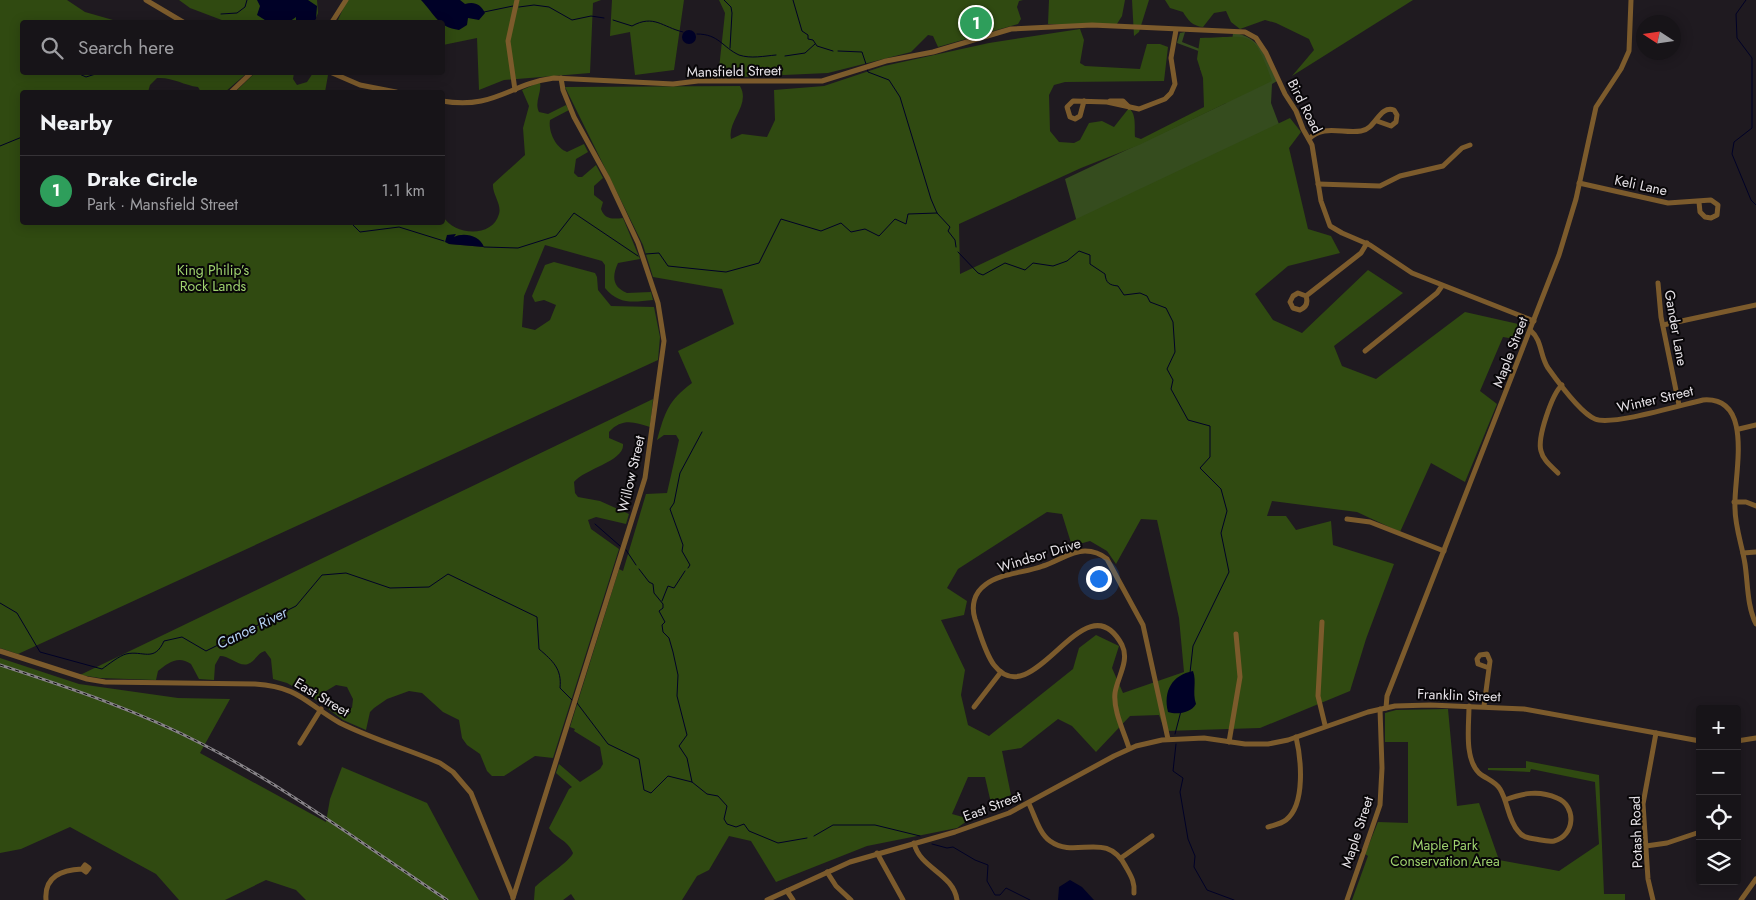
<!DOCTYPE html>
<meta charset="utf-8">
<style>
body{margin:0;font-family:Jost,sans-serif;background:#242125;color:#f1f3f6}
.controls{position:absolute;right:15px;bottom:15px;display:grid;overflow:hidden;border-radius:5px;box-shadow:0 2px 12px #0003}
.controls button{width:45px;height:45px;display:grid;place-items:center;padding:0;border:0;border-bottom:1px solid #363337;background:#171418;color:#f1f3f6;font:25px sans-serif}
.compass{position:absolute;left:1636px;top:15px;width:45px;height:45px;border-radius:50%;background:#171418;box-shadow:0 2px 12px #0003;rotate:282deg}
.you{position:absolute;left:1098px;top:578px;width:18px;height:18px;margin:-12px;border:4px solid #fff;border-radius:50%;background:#1a73e8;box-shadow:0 0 0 8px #1a73e833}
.badge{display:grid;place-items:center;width:32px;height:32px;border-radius:50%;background:#f59b9c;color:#fff;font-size:16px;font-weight:700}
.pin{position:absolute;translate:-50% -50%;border:2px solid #fff;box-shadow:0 1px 5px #0006}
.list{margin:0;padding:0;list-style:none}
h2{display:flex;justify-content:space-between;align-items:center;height:65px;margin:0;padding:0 20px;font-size:21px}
h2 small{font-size:16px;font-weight:400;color:#9e9ea2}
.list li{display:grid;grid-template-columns:32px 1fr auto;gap:15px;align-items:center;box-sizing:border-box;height:70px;padding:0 20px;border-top:1px solid #363337}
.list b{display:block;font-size:19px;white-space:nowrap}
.list p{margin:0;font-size:16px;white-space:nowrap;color:#9e9ea2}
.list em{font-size:16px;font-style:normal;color:#9e9ea2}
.icon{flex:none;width:28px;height:28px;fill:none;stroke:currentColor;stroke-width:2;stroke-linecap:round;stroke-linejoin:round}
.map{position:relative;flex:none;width:1756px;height:900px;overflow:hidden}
.search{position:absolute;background:#171418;box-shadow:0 2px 12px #0003;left:20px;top:20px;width:425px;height:55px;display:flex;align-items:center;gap:12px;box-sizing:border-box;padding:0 18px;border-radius:5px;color:#9e9ea2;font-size:19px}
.panel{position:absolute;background:#171418;box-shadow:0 2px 12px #0003;left:20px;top:90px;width:425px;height:135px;border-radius:5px}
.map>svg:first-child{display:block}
</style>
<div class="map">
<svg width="1756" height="900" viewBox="0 0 1756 900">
<rect width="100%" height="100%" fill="#1f1a20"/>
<path fill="#354c1e" d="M1185,32l-3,10 48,19 3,-28c28,3 33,25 44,48l-5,3 -1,19 14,37 -149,295 -71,-256 161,-76 -26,-34 4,-16 -27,-10 3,-10z"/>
<g fill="#304a11" fill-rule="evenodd">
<path d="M0,0h67l18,12 35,10h-98v50l225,1 -22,19h-24l-3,-5c-15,-2 -25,-10 -41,-9l-7,7 -2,7h-126v130h420l1,-6c10,19 49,23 56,-2 3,-10 -7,-20 -6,-30l32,-29 -2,-27 6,-22 -7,-16 18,-8c2,11 -6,20 -1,30l9,2 18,-9 3,5 -19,10c-2,12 6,28 17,32l17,-8 4,8 -12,7 -2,14 4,4h4l14,-12 7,13 -9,8v9l9,7 -2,7c4,11 12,10 22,9l17,41 -22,4c-6,13 -6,24 9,30l24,-1 2,8c-20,2 -34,5 -48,-12v-23l-3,-4 -57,-16 -21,51 -2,31 13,3 15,-10 6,-15 -12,-5 -9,2 -3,-6 13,-31 9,-3 41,11 2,4 1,13 13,16 43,1 6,30 -2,23 -640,294 -18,-6zM447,235h7v2l30,10 -35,-3z"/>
<polygon points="179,0 317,0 318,13 314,22 227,22 190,8"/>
<polygon points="347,0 601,0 593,3 590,73 504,80 479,90 477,38 443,45 442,22 337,22"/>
<polygon points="612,0 684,0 674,70 635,75 630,32 610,36"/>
<polygon points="719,0 1023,0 1019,1 1017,7 1021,19 1018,24 938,47 933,36 928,35 911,52 828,73 718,78 725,13"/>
<polygon points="1049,0 1125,0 1122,16 1115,27 1048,24"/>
<polygon points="1132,0 1149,0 1139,32 1134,36"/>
<path d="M1165,0h248l-121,76 22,-26 -5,-11 -33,-16 -11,-3 -25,9 -9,-7 -5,-11 -12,2 -11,14c-11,-1 -15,-7 -20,-15l-13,-4z"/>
<path d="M1080,29l4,11 -4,23 5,3 55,3 7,-25h13l8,3 -4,34 -99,1 -11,3 -5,10 1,36 9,11 15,1 6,-3 9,-17 13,-2 12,6 15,-19c8,7 5,19 6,29l6,2 63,-32 -1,-29 -6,-19 3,-21c52,-1 53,-10 72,43l-133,64 -58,23 -122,56 1,50 330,-156 11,14 -12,16 19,81 23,7 9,17 -52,13 -33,28 18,26 29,13 66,-63 35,23 -69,53 8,20 34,13 89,-67 62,14 -7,14 -17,-3 -23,54 17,13 -32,78 -34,-19 -31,69 -43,-20 -85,-11 -5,15h19l10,14 35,-9 2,24 61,19 -28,75 -16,52 -90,37 -95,3 -6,-16 -29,1 -34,36 -24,-26 -14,-7 -37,29 -19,3 9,44 -20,8 -6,-26h-17l-16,37 18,5 -13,9 -90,18 -91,36 -25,-41 -22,-5 -20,34 -12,6 -15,24h-107l-4,-6 -8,6h-29l1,-13c8,-8 36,-27 38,-34 -6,-14 -17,-14 -24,-25l20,-39 3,-2 -16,-14 3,-9 21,18 20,-13 3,-5 -3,-17 -26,-16 1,-2 -5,-2 49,-158 4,2 23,-77 21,-1 12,-53 -3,-5h-12l-7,5c8,-28 11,-39 35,-57l-14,-32 56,-27 -12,-35 -69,-12 -10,-32 -78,-158 175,-1c11,19 -13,35 -9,53l11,-5 25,3 8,-17 -1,-30 50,-4 60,-20 105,-23zM1047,512l15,2 10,32 18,-5 17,10 9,13 25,-45 16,1 22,98 5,54 -61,21 -11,-25 7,-22 -23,-11 -17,13 -6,21 -84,67 -21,-11 -7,-30 4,-25 -24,-50 23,-5 3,-14 -20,-13 11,-19z"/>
<polygon points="255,73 294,73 293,79 297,85 307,82 313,73 323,73 328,75 325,92 235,92"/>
<path d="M653,399l-3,28c-16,-5 -28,-9 -41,5v6l14,6c2,17 -39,25 -49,38l1,11 3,4 22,4 29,13 -3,10 -30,-7 -8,3 3,9 28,20 -66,209 -18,-2 -31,20h-12l-5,-5 -7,-17 -13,-9 -5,-7 -3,-18 -16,-8 -21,-19 -13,-2 -22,8 -13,9 -4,4 -4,18 -23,-10 -16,-12h25l1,-9 -6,-12 -11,-2 -10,6 -8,10 -31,-18 -14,-4 -2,-20 -6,-8c-8,2 -9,10 -17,13 -9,3 -18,-8 -28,-8l-5,9 -1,15 -15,-1 -8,-15c-13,-9 -23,-1 -33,7l-2,9 -56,-2 -20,-3z"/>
<polygon points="0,658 79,684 178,698 230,699 200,753 326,822 330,799 342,767 427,803 479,900 306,900 296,890 266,880 225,900 179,900 156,874 70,827 21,849 0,853"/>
<polygon points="1448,709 1457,806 1479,803 1499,860 1559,871 1599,844 1595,782 1531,769 1530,772 1488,770 1488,768 1526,768 1526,761 1599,775 1604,894 1625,894 1625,900 1352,900 1368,856 1365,854 1378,822 1408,823 1408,742 1385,742 1385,713 1396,710"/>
</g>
<g fill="#000127">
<polygon points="257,0 308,0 317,6 316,19 313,22 296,22 296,17 289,22 268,22 257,15 260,6"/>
<path d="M421,0h39l5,4c9,-3 16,0 20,9l-6,7 -11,-2 -1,7 -8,5c-21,-3 -24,-15 -38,-30z"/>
<circle cx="689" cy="37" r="7"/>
<path d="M456,234l-2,3c9,-5 26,-2 30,10l-35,-3 -4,-2 2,-7z"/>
<path d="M1193,671c4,11 -1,21 3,33 -5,9 -19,11 -28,8 -5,-21 4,-37 25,-41z"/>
<polygon points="1070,880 1082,887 1094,900 1058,900 1059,887"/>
</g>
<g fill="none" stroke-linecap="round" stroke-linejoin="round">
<g stroke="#000127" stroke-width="1">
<polyline points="724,0 731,7 732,13 730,48"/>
<polyline points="793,0 802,31 808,35 808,39 813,40 817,46 833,51"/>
<polyline points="1746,0 1736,14 1737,38 1752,58 1752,128 1734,142 1732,154 1751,200 1756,205"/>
<polyline points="519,7 534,5 549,7 572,20 591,16 604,18"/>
<polyline points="484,12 513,6"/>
<polyline points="221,14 237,13 245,7 247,0"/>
<path d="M613,20l19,6c22,-12 30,1 51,6"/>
<path d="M697,34c22,0 25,13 42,21 12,4 25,1 37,0"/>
<polyline points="838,51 862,52 866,64"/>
<polyline points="785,56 805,53 815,44"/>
<polyline points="867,68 868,72 889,80 900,97 931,199 937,213 950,227 948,231 955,240 956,247"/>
<polyline points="75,72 86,77 102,72"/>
<polyline points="0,146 22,137"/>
<polyline points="350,222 360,232 399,227 444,241"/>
<polyline points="484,247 518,248 556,236 574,213 638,256"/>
<path d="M958,252l20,21 5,2 22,-12 20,7 8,-7 20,3 14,-5 12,-10 11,4v9l15,10c1,9 4,11 13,12l6,9 16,-2 7,3 3,6 16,6 7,14 2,30 -8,17 6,11 -2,9 17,31 22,6v31l-10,11 21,21 6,22 -6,22 8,39 -36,74 -3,27"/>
<polyline points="646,254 659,253 668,266 726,272 759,263 781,219 821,231 841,223 851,232 865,229 879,236 895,219 906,224 908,214 937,213"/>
<polyline points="595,524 620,546"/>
<polyline points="626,550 636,565"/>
<polyline points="688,568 690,565 682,551 683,545 670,509 674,503 680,473 702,432"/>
<polyline points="639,569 649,582 653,584 654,593 663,604 663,608 659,611 665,622 662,625 663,632 669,638 673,652 678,675 677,696 687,735 679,746 687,758 692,782"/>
<polyline points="662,601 668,586 674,588 685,571"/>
<path d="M0,603l17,10 23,39 62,17c7,-5 17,-13 24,-15 17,-4 28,9 38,-13l18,-4 24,14 90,-45 26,-31 24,-2 44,15 39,-1 19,-13 89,43 2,32c14,12 23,20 21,39l12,12"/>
<polyline points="577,703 608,744 639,759 644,790 651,793 668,776 692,782 707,794 718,796 727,806 724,819 727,824 736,827 744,824 749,831 778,843 807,838"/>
<polyline points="1175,734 1181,711"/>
<polyline points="1176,744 1173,771 1183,778 1180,792 1188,839 1195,856 1194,867 1207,890 1234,900"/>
<polyline points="814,836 833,825 875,825 920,836"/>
<polyline points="932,844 947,848 953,847 975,860 988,865 987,881 995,895 1000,895 1006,888 1030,900"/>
</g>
<g stroke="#7c5b2c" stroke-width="5">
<polyline points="146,0 183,22"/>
<polyline points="332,22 346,0"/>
<polyline points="330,72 360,85 396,92"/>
<polyline points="515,90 508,41 517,0"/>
<polyline points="231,92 252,72"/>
<path d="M442,101c52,9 67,-17 112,-23l119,6 25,-3h124l64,-20 47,-9 78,-23 81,-4 153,7 11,6 10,15 19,41 11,17 7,18 9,16 9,56 9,25 12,7 28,12 42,28 122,48"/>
<polyline points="1084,101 1080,116 1075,119 1070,117 1067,107 1073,101 1074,101 1107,102 1139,109 1165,99 1171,93 1175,84 1171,58 1176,30"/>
<polyline points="1110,101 1123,101 1129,107"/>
<path d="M1309,139c14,-15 34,-5 52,-8 15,-2 18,-26 33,-21l3,5 -1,7 -5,4 -14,-5"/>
<polyline points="1579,183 1668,203 1711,200 1718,205 1717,215 1711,218 1705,217 1700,212 1699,202"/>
<polyline points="1318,184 1380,186 1400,176 1443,166 1462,148 1470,145"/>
<polyline points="1658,283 1661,317 1679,405"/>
<path d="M1306,296l-8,-3 -5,3 -3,6 3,6 7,2c7,-3 8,-8 6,-14l55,-43 6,-10"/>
<polyline points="1663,325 1756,305"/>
<path d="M1531,331c11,9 9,25 17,37 10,14 32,45 47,51 17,7 86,-14 108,-19 53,-4 30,78 32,108 0,19 7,37 10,56 3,20 2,42 11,60"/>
<polyline points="1365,351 1437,293 1442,286"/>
<polyline points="1739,429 1756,425"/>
<path d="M1558,473c-7,-7 -15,-13 -17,-22 -4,-13 11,-57 21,-66"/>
<polyline points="1734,502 1746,502 1756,506"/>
<polyline points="1347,519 1370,522 1444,551"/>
<polyline points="1743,553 1756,552"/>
<polyline points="1322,622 1318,696 1325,725"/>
<path d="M0,651l87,28 18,3 150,2c45,3 50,19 85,39 32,16 67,26 100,40l13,9 18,21 42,104"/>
<path d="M1469,706c0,20 -5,52 10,67 7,6 16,8 21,16 8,13 8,31 18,42 4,6 10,7 17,8 6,1 13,3 19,2 21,-5 23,-35 3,-43 -18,-8 -34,-5 -52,2"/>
<polyline points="1484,706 1490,661 1487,654 1480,655 1477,659 1478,664 1489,668"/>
<polyline points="974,707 1001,672"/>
<polyline points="1386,708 1387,696 1559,255 1576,199 1596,107 1621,69 1629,51 1631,0"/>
<polyline points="1737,741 1756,738"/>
<polyline points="1229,742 1240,677 1236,634"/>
<polyline points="300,743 321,709"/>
<path d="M1129,748c-5,-16 -16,-38 -14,-55 2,-15 15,-32 7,-48 -37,-69 -88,72 -128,20 -9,-12 -14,-32 -19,-46 -4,-13 -1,-26 10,-34 15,-12 40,-12 58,-19 13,-4 28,-15 42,-15 8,0 16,3 22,8l36,66 25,114"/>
<path d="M1029,804c6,12 10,29 21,37 26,19 56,-12 76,26 5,9 9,15 8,26"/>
<path d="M1268,827c6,-2 13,-3 18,-7 20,-16 15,-62 10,-83"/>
<path d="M914,843c6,26 39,30 43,57"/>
<polyline points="1646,846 1667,843 1700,832"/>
<polyline points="877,853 903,900"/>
<polyline points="1121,858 1152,836"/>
<polyline points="827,872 836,886 851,900"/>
<polyline points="787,891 793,900"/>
<polyline points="513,898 645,478 664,341 658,303 638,243 608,179 574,117 563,90 561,78"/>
<path d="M46,900c-2,-24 16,-30 36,-31l4,3 3,-4 -4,-3 -3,4"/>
<polyline points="767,900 850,862 955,832 1009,813 1114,756 1136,746 1162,740 1204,738 1245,744 1268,744 1288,740 1368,712 1395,706 1430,705 1524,709 1700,741"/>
<polyline points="1347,900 1380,805 1382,768 1380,709"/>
<polyline points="1653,900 1648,879 1643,804 1656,733"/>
<polyline points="1741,900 1756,879"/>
</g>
<defs>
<path id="rail" d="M0,665c70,23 139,46 204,80 85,44 163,102 243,155"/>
</defs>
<use href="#rail" stroke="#868287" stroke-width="3"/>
<use href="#rail" stroke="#080608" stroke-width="1" stroke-dasharray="4" stroke-linecap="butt"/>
</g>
<g text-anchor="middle" stroke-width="4" stroke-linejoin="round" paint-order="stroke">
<g font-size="14" fill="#e6e2e7" stroke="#080608">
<text transform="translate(734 71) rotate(-1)" y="5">Mansfield Street</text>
<text transform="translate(1305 106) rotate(63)" y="5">Bird Road</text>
<text transform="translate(1641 185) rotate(12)" y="5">Keli Lane</text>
<text transform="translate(1676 328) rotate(80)" y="5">Gander Lane</text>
<text transform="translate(1510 352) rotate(-69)" y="5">Maple Street</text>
<text transform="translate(1655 399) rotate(-13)" y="5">Winter Street</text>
<text transform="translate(631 474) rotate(-77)" y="5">Willow Street</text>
<text transform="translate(1039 555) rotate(-17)" y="5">Windsor Drive</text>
<text transform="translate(1459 695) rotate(2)" y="5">Franklin Street</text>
<text transform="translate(322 697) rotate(31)" y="5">East Street</text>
<text transform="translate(992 806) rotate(-21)" y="5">East Street</text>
<text transform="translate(1357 832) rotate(-72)" y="5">Maple Street</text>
<text transform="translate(1636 832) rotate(-92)" y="5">Potash Road</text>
</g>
<g font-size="14" fill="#9fd26e" stroke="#080608">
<text x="213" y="275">King Philip’s<tspan x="213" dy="16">Rock Lands</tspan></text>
<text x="1445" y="850">Maple Park<tspan x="1445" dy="16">Conservation Area</tspan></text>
</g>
<g font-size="15" font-style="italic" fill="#b4d0f2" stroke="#080608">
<text transform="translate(252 628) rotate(-26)" y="5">Canoe River</text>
</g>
</g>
</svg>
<div class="controls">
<button>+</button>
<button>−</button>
<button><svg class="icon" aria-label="locate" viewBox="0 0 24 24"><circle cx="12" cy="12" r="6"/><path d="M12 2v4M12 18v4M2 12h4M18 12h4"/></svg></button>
<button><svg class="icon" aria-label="layers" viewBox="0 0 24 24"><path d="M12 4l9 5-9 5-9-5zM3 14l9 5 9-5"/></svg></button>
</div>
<svg class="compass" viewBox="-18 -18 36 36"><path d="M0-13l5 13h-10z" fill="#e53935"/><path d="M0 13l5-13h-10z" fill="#9e9ea2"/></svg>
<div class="you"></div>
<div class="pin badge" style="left:976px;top:23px;background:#2e9e5b">1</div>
<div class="search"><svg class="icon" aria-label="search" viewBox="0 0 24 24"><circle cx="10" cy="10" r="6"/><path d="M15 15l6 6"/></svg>Search here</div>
<section class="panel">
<h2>Nearby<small></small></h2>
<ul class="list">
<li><span class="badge" style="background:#2e9e5b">1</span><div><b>Drake Circle</b><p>Park · Mansfield Street</p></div><em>1.1 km</em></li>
</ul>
</section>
</div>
